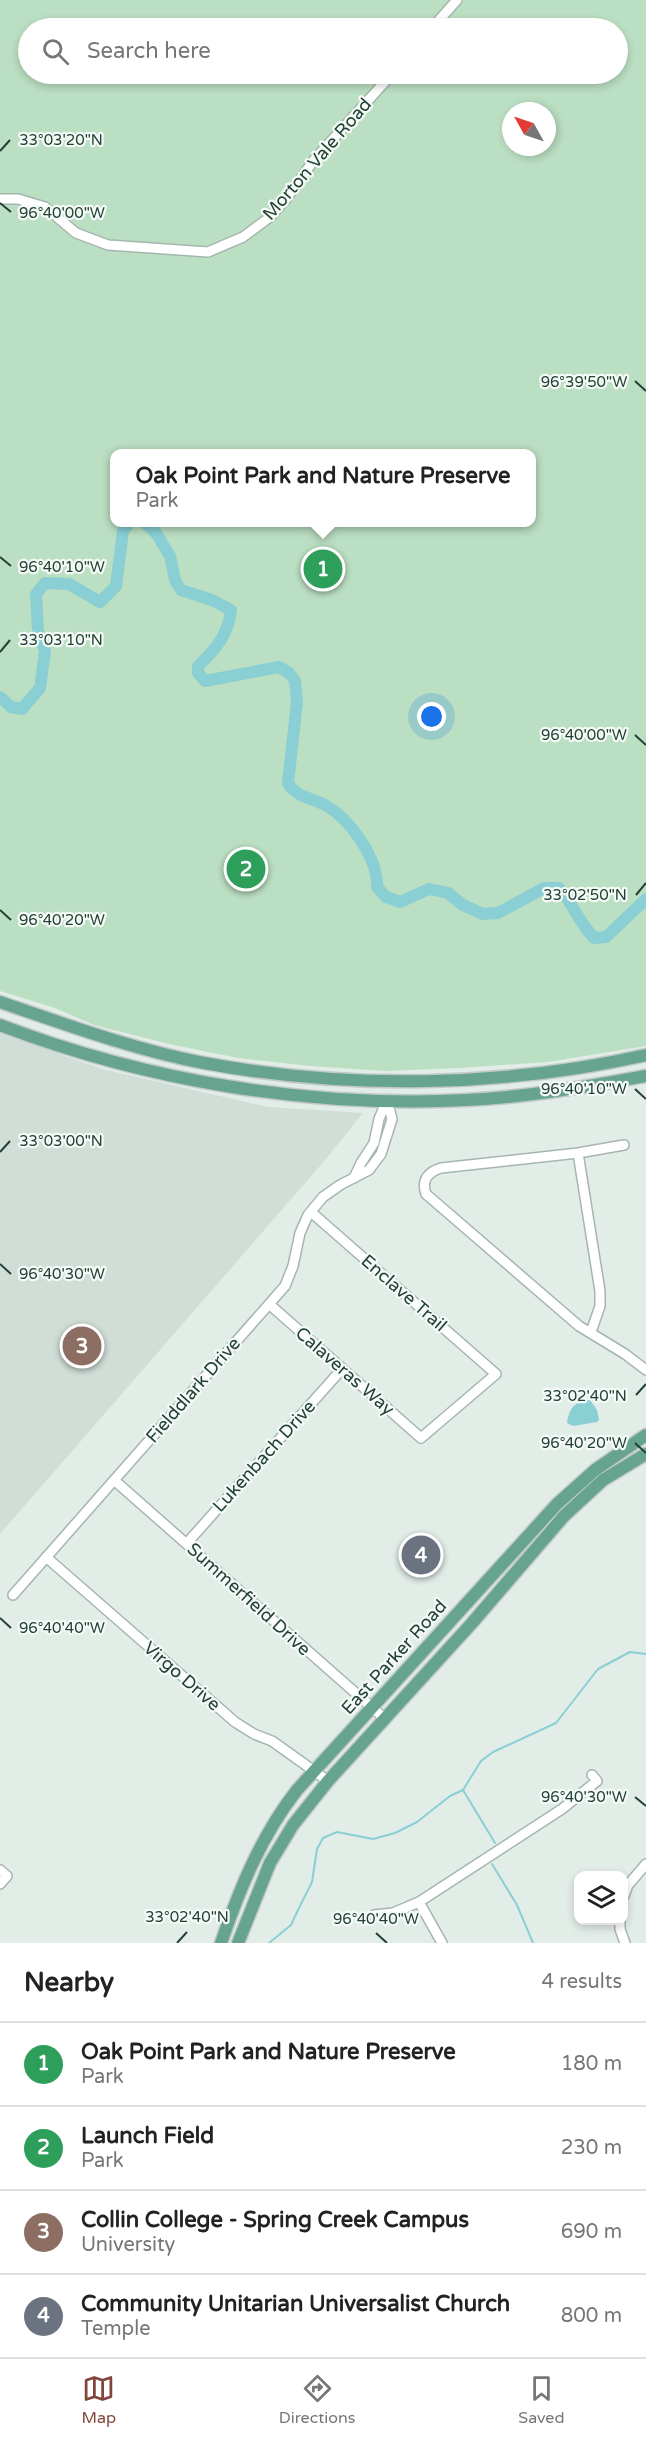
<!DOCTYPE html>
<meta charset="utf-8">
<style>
body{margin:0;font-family:"Varela Round",sans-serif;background:#f2f2f2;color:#222}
.controls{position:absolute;right:18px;bottom:18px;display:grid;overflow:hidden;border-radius:12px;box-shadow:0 3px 9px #0003}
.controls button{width:54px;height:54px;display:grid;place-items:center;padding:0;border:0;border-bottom:2px solid #e0e0e0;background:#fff;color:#222;font:30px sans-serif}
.compass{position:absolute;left:502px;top:102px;width:54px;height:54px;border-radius:50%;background:#fff;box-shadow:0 3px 9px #0003;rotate:310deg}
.you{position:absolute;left:432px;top:717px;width:21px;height:21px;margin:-15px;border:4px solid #fff;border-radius:50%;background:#1a73e8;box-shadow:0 0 0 9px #1a73e833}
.badge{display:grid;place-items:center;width:39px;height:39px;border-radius:50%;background:#82453a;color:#fff;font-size:20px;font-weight:700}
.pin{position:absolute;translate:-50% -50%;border:3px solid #fff;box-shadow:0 2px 6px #0006}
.popup{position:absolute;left:110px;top:449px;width:426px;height:78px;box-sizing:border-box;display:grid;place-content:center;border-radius:12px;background:#fff;filter:drop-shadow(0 2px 4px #0005);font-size:20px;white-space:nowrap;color:#767676}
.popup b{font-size:22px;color:#222}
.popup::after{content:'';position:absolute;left:50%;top:100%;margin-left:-12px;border:12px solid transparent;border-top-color:#fff}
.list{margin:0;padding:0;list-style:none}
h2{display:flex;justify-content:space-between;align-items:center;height:78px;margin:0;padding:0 24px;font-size:26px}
h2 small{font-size:20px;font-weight:400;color:#767676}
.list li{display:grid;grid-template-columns:39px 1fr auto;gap:18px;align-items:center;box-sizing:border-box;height:84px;padding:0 24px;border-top:2px solid #e0e0e0}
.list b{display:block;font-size:22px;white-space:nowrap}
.list p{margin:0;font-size:20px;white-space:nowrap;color:#767676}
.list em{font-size:20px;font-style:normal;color:#767676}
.icon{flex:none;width:33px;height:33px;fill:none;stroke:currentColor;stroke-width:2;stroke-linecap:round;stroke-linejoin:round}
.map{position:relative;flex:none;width:646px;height:1943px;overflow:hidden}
.search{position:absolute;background:#fff;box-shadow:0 3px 9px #0003;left:18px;right:18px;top:18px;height:66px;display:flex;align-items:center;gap:15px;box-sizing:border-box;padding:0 21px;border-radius:33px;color:#767676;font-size:22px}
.sheet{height:414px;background:#fff}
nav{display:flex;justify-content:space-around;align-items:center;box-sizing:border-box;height:84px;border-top:2px solid #e0e0e0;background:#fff;font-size:16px;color:#767676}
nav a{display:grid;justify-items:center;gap:3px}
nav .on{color:#82453a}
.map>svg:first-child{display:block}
.built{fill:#d1ddd7}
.green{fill:#bbdfc2;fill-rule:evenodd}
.water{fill:#89cfd4}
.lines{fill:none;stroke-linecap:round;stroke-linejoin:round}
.stream{stroke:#89cfd4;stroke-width:2}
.river{stroke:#89cfd4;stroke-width:12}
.minor-casing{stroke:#a5b6af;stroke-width:12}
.major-casing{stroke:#c1cac6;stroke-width:15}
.minor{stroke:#fff;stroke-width:9}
.major{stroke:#66a48f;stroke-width:12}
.ticks{fill:none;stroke:#224035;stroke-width:2}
.labels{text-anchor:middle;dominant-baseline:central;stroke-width:4.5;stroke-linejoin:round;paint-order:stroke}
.street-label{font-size:18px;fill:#224035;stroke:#f4faf6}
.ticks-label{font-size:15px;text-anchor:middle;fill:#224035;stroke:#f4faf6;stroke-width:4.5;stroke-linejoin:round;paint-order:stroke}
</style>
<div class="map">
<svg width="646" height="1943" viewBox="0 0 646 1943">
<rect width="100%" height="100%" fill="#e3ede8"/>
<!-- built -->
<path class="built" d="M0,1033L102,1069L268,1107L363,1113L326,1159L0,1534Z"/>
<!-- green -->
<path class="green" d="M0,0H646V1046L548,1062L459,1068L385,1071L310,1066L238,1058L169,1044L94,1025L55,1008L0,991ZM28,28H618V74H28ZM511,111H547V147H511ZM115,454H532V522H115Z"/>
<!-- water -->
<path class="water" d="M590,1400L597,1410L599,1420L597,1422L573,1426L567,1423C569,1408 575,1401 590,1400Z"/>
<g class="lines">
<!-- stream -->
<path class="stream" d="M463,1790L495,1843
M492,1864L517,1905L533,1943
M269,1943L291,1925L298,1910L312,1882L317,1849L323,1838L337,1832L373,1839L395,1833L417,1822L450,1796L463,1790L481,1761L493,1752L556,1723L598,1669L630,1652L646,1654"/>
<!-- river -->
<path class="river" d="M144,522L156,533L170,556L175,580L181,590L212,600L231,610C229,634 215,650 198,666V673L205,681L279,667L289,673L295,681L297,702L288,783C296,797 309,797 323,804C349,817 378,858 377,887L386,897L400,902L429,889L448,893L463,905L483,914L498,913L544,888H559C573,903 579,923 594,938L606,937L646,899
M0,697L11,707L22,709L40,688L45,651L38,631L36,594L45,583L69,584L100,602L116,586L123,531L130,522"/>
<defs>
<path id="minor" d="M432,28L457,0
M0,199H18L45,207L76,233L108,245L208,252L243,237L270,217L286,199L314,160L392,74
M624,1145L578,1153L441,1168C428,1172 421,1180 426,1194L579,1326L625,1354L646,1370
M578,1153L600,1291V1306L591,1332
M354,1178L361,1163L374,1143L379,1119L387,1100
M269,1304L421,1438L496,1374L311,1212
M114,1480L384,1718
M187,1543L342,1369
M46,1557L235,1722L254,1734L272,1741L328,1781
M13,1595L285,1286L293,1266L300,1233L308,1215L323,1197L340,1185L369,1170L381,1154L392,1119L387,1100
M0,1870L7,1876L0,1884
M624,1896L628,1885L646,1864
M419,1902L442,1943
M374,1915L393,1913L419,1902L562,1809L597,1781L592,1775
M620,1920V1929L625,1943"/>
<path id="major" d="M0,1002C67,1025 135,1050 204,1063C350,1090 502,1087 646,1055
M0,1025C147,1081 309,1108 466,1100C527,1097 586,1087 646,1076
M221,1943C240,1888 261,1836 297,1790L557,1504L595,1470L646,1435
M238,1943L270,1863L293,1825L328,1781L472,1623L564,1516L603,1480L646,1454"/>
</defs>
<!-- minor casing -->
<use href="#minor" class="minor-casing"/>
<!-- major casing -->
<use href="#major" class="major-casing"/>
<!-- minor -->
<use href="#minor" class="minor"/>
<!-- major -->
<use href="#major" class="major"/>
</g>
<!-- ticks -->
<path class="ticks" d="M0,151L10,140M0,203L11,212M635,381L646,391M0,557L11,566M0,652L10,640M635,735L646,745M636,895L646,883M0,910L11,920M635,1089L646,1099M0,1152L10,1141M0,1264L11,1274M636,1395L646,1384M635,1443L646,1453M0,1618L11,1628M635,1797L646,1806M376,1933L387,1943M177,1943L187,1932"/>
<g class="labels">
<!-- street labels -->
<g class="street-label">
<text transform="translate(317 159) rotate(-49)">Morton Vale Road</text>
<text transform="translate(404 1293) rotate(41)">Enclave Trail</text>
<text transform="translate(345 1371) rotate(41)">Calaveras Way</text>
<text transform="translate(193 1390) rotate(-49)">Fielddlark Drive</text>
<text transform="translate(264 1456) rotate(-48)">Lukenbach Drive</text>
<text transform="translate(249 1599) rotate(42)">Summerfield Drive</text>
<text transform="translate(394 1657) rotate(-48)">East Parker Road</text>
<text transform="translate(182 1676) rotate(41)">Virgo Drive</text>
</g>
</g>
<g class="ticks-label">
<text x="61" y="145">33°03'20"N</text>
<text x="62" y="218">96°40'00"W</text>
<text x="584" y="387">96°39'50"W</text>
<text x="62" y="572">96°40'10"W</text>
<text x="61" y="645">33°03'10"N</text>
<text x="584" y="740">96°40'00"W</text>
<text x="585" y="900">33°02'50"N</text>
<text x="62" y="925">96°40'20"W</text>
<text x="584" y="1094">96°40'10"W</text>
<text x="61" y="1146">33°03'00"N</text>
<text x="62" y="1279">96°40'30"W</text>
<text x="585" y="1401">33°02'40"N</text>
<text x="584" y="1448">96°40'20"W</text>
<text x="62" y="1633">96°40'40"W</text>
<text x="584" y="1802">96°40'30"W</text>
<text x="187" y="1922">33°02'40"N</text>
<text x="376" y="1924">96°40'40"W</text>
</g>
</svg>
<div class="controls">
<button><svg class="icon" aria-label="layers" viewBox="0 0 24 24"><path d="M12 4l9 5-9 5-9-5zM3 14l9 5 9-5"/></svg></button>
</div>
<svg class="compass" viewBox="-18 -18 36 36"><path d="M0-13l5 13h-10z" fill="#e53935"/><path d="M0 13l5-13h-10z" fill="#767676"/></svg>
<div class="you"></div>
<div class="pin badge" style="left:323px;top:569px;background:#2e9e5b">1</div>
<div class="popup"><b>Oak Point Park and Nature Preserve</b>Park</div>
<div class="pin badge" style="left:246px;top:869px;background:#2e9e5b">2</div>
<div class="pin badge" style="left:82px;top:1346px;background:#8d6e63">3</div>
<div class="pin badge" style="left:421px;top:1555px;background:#6b7280">4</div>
<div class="search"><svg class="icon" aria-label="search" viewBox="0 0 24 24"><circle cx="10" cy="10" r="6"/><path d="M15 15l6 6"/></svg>Search here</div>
</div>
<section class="sheet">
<h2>Nearby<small>4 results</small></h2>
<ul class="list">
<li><span class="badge" style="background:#2e9e5b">1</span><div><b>Oak Point Park and Nature Preserve</b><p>Park</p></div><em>180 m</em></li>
<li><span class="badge" style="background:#2e9e5b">2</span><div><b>Launch Field</b><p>Park</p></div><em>230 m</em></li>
<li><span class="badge" style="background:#8d6e63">3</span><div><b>Collin College - Spring Creek Campus</b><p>University</p></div><em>690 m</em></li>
<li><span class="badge" style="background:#6b7280">4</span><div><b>Community Unitarian Universalist Church</b><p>Temple</p></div><em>800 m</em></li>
</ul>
</section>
<nav>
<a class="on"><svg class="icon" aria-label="map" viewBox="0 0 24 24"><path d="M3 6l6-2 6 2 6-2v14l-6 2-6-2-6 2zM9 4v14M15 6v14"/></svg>Map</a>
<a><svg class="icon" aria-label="directions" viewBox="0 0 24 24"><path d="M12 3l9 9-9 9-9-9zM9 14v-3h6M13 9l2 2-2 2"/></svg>Directions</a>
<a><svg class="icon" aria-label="saved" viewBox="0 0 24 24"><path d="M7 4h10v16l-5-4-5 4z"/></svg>Saved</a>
</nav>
